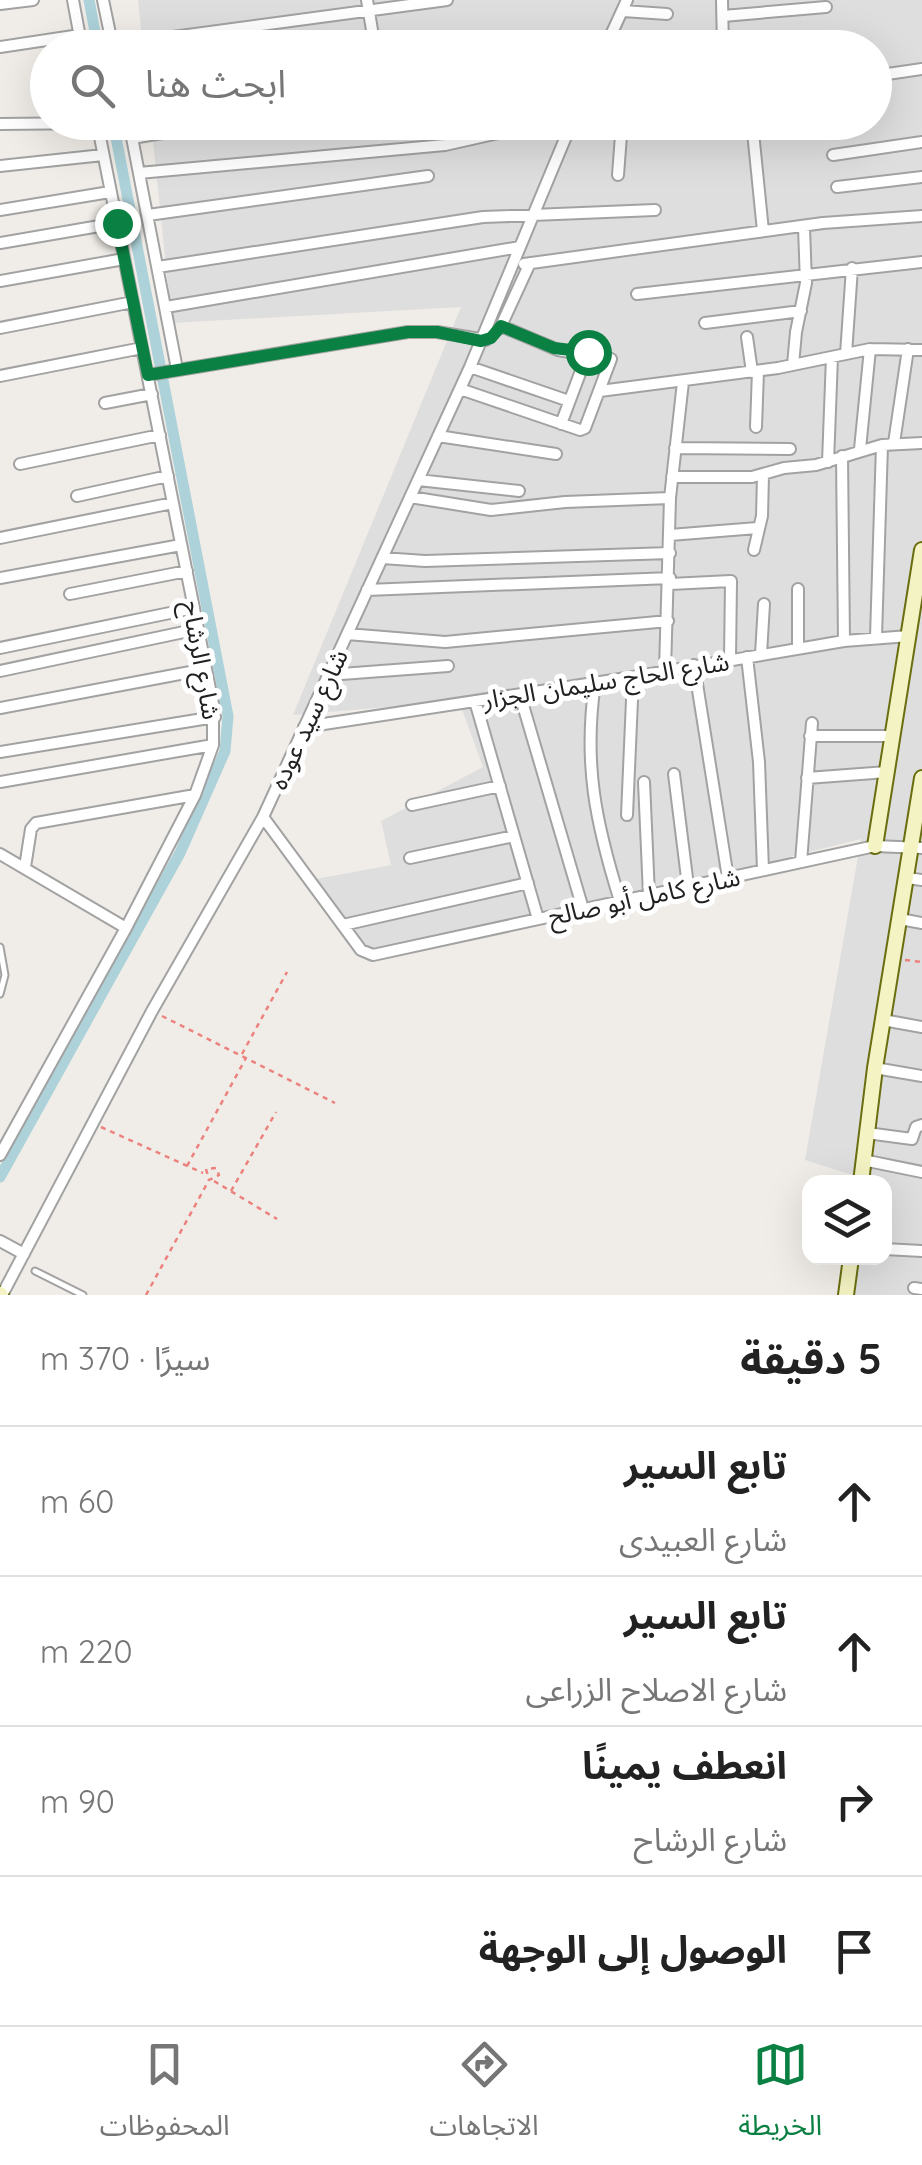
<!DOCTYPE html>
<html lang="ar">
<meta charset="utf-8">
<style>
body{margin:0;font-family:Quicksand,"Noto Sans Arabic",sans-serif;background:#f6f6f6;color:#222;direction:rtl}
.controls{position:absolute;right:30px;bottom:30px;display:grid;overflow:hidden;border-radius:20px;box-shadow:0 10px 40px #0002}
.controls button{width:90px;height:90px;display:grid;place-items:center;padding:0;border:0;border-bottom:2px solid #e0e0e0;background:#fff;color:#222;font:50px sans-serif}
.stop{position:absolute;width:30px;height:30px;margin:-22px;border:8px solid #0b8043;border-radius:50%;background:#fff}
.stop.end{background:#0b8043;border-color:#fff;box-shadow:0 2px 10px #0008}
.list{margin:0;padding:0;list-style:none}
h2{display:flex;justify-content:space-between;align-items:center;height:130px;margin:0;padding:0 40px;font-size:42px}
h2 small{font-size:32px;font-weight:400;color:#767676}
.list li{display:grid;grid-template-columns:65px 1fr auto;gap:30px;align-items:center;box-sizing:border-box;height:150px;padding:0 40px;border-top:2px solid #e0e0e0}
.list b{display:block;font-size:38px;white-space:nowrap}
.list p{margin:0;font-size:32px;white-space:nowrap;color:#767676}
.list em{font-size:32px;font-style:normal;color:#767676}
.icon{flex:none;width:55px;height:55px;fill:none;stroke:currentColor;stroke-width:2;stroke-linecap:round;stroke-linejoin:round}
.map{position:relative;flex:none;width:922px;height:1295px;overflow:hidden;direction:ltr}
.search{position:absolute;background:#fff;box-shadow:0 10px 40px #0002;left:30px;right:30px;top:30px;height:110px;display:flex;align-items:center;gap:25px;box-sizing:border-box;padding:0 35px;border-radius:55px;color:#767676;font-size:38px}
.sheet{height:730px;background:#fff}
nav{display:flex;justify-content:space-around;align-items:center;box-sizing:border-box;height:140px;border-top:2px solid #e0e0e0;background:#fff;font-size:28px;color:#767676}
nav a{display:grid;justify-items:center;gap:5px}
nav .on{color:#0b8043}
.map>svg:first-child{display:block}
.residential{fill:#dfdede}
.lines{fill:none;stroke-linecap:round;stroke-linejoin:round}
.canal{stroke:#add2d9;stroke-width:11}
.lane-casing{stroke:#a2a2a2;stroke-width:9}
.street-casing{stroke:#a2a2a2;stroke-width:14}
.secondary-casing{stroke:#6a6e11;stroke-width:18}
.path{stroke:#ec827d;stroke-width:2.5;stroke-dasharray:5 5;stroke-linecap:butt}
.lane{stroke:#fff;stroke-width:5}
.street{stroke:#fff;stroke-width:10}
.secondary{stroke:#f4f3c3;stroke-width:14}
.route{stroke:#0b8043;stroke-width:12}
.labels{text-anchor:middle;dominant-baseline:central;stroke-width:10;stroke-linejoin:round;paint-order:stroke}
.street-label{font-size:25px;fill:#212121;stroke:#fff}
</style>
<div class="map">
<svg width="922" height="1295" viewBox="0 0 922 1295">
<rect width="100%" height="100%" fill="#f0ede8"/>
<!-- residential -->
<path class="residential" d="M138,0H922V1295H851L856,1258H884V1182H865V1179L805,1160L861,839L368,962L316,879L391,865L381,821L483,767L459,701L293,715L461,307L172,323L151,123L874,122V48L143,47Z"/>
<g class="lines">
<!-- canal -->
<path class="canal" d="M89,0L98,48
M0,1177L180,853L225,751L228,716L113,122"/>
<defs>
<path id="lane" d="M0,947L5,975L0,994
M35,1271L83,1295"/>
<path id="street" d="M73,0L82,48
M103,0L113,48
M367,0L375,48
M722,0L723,48
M0,4L33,0
M623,11L667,14
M723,16L826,7
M113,45L447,0
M0,47L80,35
M605,48L627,0
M874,76L922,69
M129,122L177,369
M752,122L763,231
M0,124L97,123
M132,138L229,122
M833,155L922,142
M0,166L103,155
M139,173L445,145L520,128L567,122
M618,175L622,122
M837,187L922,177
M0,210L110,192
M148,215L428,176
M0,243L117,223
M524,264L823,223L922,216
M158,267L483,217L655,210
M0,281L124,259
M637,294L922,262
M166,307L520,247
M705,323L801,311
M0,328L133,302
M747,337L752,372
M846,354L852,268
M793,365L796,332L806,283L804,227
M470,367L569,401
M148,375L408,332H437L486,340L501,326L530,263
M0,376L142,348
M460,389L580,430L585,428L611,359L558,350L501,326
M600,391L778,368L870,349L922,350
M105,403L152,394
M561,424L588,352
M756,427L758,371
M438,436L556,454
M894,443L908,349
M675,448L790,449
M860,449L870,349
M842,456L844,641
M828,462L832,357
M20,464L160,435
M672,477H752L784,468L816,465L882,445L922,443
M418,480L519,491
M77,496L168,476
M410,497L491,510L565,502L670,498
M670,535L757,528
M0,538L173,503
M754,550L762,516L763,475
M382,558L425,561L670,553
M0,578L181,545
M670,584L731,581L730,659
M798,589V648
M367,590L670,578
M70,594L187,571
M347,634L445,642L668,621
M876,637L882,445
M0,648L194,608
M761,654L764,604
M747,657L759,762L763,870
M694,665L728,878
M665,670L670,498L683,382
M0,671L198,629
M328,675L448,666
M595,683C583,764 596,824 620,901
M520,695L583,909
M475,701L538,919
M0,708L206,669
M304,727L633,677L844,641L909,636
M810,736H892
M0,752L215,717
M674,774L688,886
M807,778L887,772
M0,782L213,745
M644,782L649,895
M412,805L500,786
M627,815L633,677
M263,817L361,950L373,955L875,846L922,848
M0,854L126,928
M410,858L514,836
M801,862L812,723
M25,867L31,829L36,823L195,795
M907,878L922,880
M900,919L922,923
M343,925L528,883
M883,1020L922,1027
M875,1068L922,1076
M867,1133L912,1139L916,1127L922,1125
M0,1155L126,928L195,795L213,745V704L97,122
M863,1160L922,1172
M0,1241L24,1254
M884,1249L922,1251
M914,1288L922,1289
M2,1295L152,1011L263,817L470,367L572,122"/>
<path id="secondary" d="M875,846L922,550
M861,1182L875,1068L922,778
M0,1294L1,1295
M846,1295L851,1258"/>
</defs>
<!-- lane casing -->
<use href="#lane" class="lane-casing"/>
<!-- street casing -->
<use href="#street" class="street-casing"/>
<!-- secondary casing -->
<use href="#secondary" class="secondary-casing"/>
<!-- path -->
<path class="path" d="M905,960L922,962
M162,1016L335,1103
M242,1054L287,972
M101,1127L203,1173
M187,1166L246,1058
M214,1181L277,1219
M231,1191L276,1112
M146,1295L209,1180L219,1175L216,1168L206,1169L209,1180"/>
<!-- lane -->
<use href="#lane" class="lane"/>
<!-- street -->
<use href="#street" class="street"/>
<!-- secondary -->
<use href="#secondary" class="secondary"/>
</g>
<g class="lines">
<!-- route -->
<path class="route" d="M117,223L148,375L408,332H437L481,341L491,338L501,326L554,348L588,352"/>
</g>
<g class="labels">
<!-- street labels -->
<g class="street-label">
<text transform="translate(202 660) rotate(80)">شارع الرشاح</text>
<text transform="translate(606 680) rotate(-9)">شارع الحاج سليمان الجزار</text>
<text transform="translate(308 719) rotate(-65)">شارع سيد عوده</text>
<text transform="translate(644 896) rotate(-12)">شارع كامل أبو صالح</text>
</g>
</g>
</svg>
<div class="controls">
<button><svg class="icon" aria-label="layers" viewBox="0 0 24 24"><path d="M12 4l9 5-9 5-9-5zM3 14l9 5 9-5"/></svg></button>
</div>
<div class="stop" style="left:588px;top:352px"></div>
<div class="stop end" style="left:117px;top:223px"></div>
<div class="search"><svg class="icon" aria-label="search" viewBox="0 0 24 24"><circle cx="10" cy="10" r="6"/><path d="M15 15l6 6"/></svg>ابحث هنا</div>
</div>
<section class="sheet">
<h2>5 دقيقة<small>سيرًا · 370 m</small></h2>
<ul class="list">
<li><svg class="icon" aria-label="ahead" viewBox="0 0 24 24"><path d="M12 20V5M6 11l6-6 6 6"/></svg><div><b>تابع السير</b><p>شارع العبيدى</p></div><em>60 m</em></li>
<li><svg class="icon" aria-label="ahead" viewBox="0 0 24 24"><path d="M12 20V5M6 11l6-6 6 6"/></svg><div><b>تابع السير</b><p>شارع الاصلاح الزراعى</p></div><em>220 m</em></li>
<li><svg class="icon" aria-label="right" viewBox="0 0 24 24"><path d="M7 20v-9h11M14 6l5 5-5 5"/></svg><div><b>انعطف يمينًا</b><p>شارع الرشاح</p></div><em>90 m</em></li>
<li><svg class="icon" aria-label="arrive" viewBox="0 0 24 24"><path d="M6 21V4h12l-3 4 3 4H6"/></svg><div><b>الوصول إلى الوجهة</b></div></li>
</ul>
</section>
<nav>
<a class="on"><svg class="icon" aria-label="map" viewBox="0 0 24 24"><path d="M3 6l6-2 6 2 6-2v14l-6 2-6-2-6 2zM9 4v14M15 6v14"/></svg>الخريطة</a>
<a><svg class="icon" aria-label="directions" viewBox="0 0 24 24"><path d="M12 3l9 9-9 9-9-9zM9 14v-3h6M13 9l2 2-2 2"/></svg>الاتجاهات</a>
<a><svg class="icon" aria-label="saved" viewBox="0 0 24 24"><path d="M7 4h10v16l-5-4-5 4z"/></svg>المحفوظات</a>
</nav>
